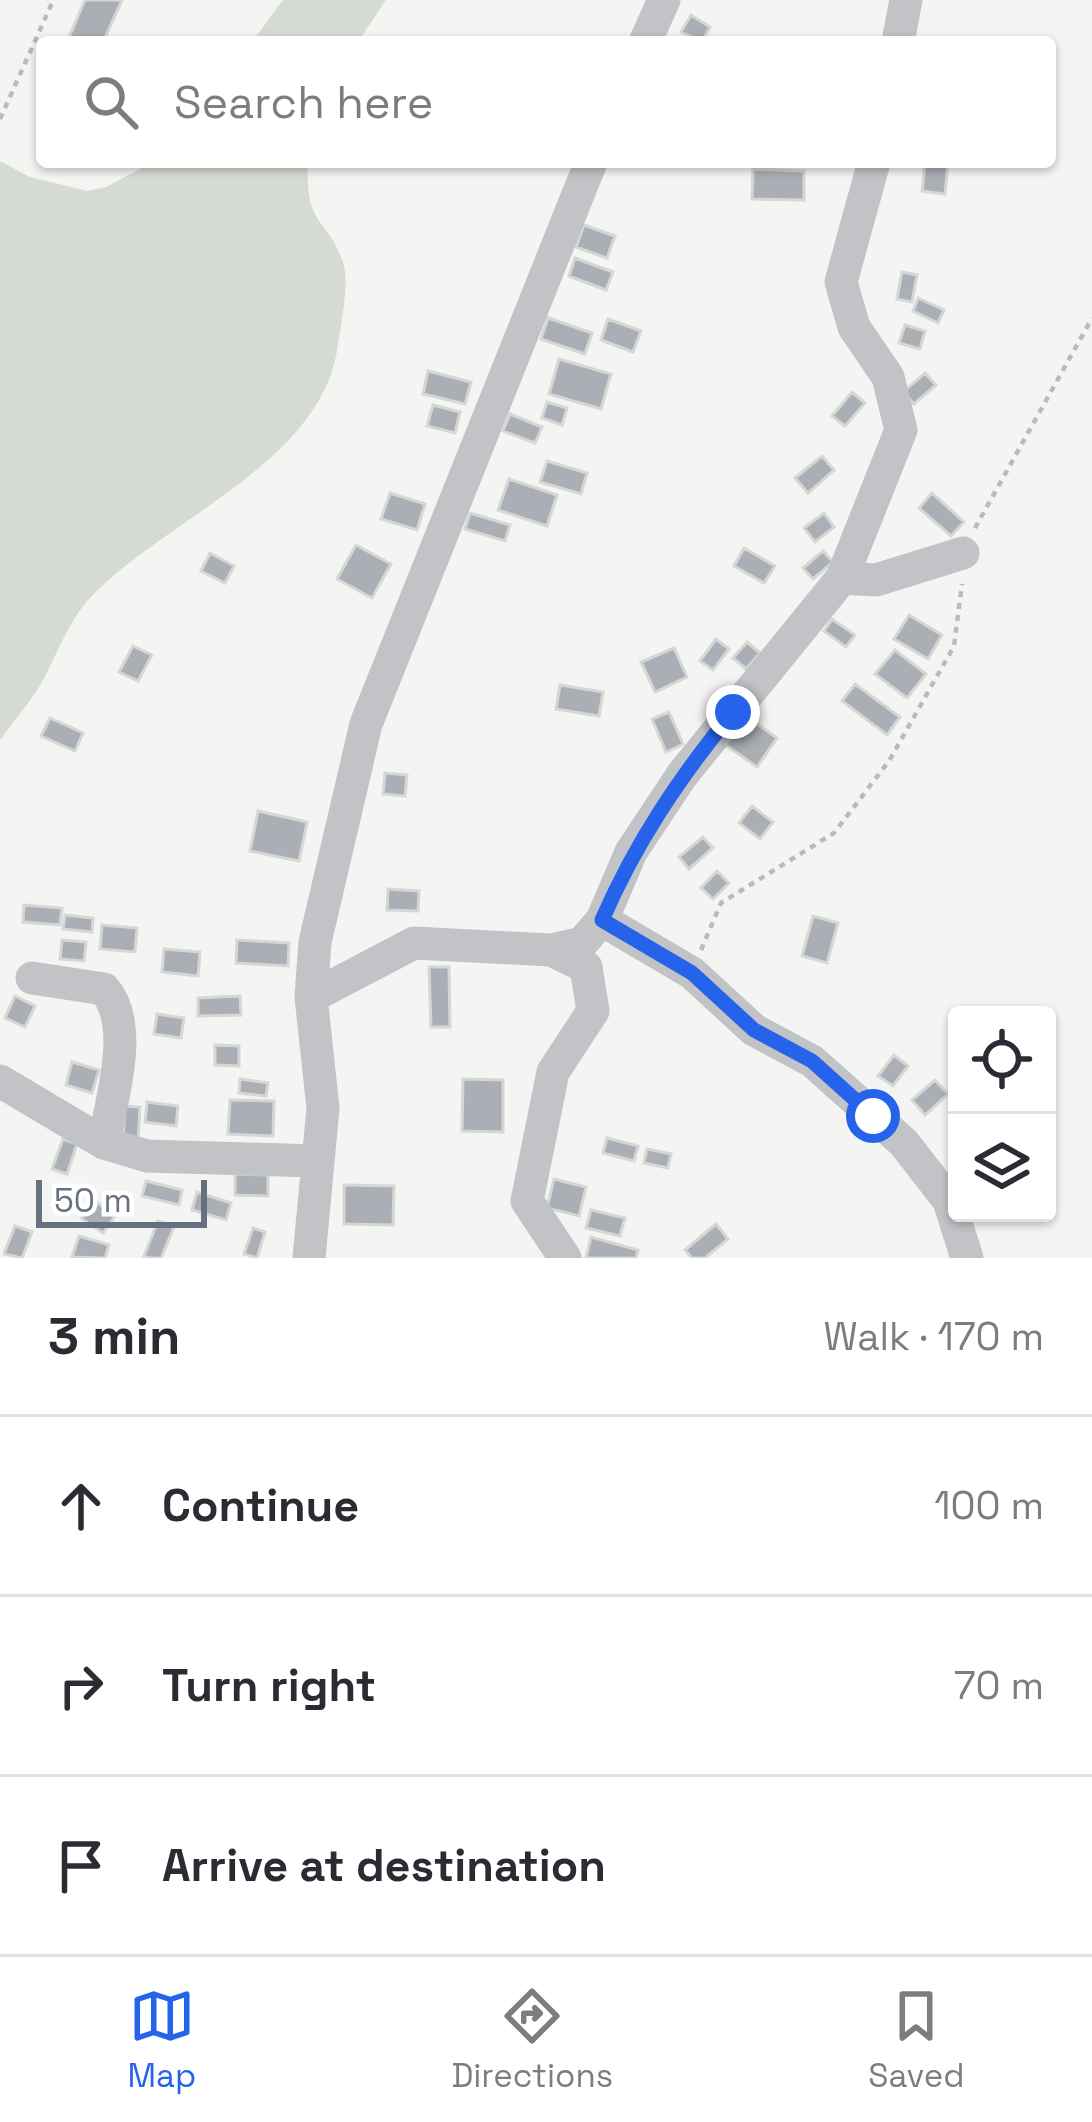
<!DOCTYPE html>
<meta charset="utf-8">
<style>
body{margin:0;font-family:"Space Grotesk",sans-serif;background:#f2f2f3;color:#2b2b33}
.controls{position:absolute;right:36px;bottom:36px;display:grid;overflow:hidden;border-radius:12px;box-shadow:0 3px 9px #0004}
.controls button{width:108px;height:108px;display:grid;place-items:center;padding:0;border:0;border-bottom:3px solid #e1e1e2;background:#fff;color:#2b2b33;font:60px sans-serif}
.scale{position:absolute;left:36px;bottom:30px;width:171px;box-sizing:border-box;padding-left:12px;border:6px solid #677080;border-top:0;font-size:33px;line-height:42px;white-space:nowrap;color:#677080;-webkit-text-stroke:9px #fff;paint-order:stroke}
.stop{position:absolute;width:36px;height:36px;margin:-27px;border:9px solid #2563eb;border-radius:50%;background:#fff}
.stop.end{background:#2563eb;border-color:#fff;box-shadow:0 3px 12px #0008}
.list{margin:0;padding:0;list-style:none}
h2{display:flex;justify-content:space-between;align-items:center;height:156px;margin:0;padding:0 48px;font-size:51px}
h2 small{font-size:39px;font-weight:400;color:#7c7c81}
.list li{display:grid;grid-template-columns:78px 1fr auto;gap:36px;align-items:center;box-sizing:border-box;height:180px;padding:0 48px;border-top:3px solid #e1e1e2}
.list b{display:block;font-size:45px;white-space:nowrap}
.list em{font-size:39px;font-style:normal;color:#7c7c81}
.icon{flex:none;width:66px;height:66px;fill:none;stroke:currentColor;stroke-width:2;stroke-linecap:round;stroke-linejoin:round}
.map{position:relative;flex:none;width:1092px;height:1258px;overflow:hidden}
.search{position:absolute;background:#fff;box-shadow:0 3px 9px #0004;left:36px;right:36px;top:36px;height:132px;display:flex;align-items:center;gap:30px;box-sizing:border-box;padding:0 42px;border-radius:12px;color:#7c7c81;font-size:45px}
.sheet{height:696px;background:#fff}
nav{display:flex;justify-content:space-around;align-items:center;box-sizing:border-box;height:168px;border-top:3px solid #e1e1e2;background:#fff;font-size:33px;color:#7c7c81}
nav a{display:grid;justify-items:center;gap:6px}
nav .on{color:#2563eb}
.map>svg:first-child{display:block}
.green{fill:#d5dbd3}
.building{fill:#aaaeb5;stroke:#d6d6d4;stroke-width:3}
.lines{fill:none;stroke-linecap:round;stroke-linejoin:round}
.path{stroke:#b8babd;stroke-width:4.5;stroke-dasharray:6 6;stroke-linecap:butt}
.minor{stroke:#c1c3c7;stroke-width:33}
.route{stroke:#2563eb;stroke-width:15}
</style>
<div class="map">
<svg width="1092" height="1258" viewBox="0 0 1092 1258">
<rect width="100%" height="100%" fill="#f4f5f2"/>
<!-- green -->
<path class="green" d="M283,0H386L358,42H252Z
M0,161L30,177L87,191L106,187L153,162H308C305,229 326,214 343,262C350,282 341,323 338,344C324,463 163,519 88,600C68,623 57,654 43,680C31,702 14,720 0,740Z"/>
<!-- building -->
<path class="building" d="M85,0H122L103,42H67Z
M691,15L710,27L702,42L681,32Z
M925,162H948L945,194L922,191Z
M753,169L804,171V200L752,199Z
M584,225L615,236L607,258L576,247Z
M575,258L613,272L606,290L569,276Z
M902,272L917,275L912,302L897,299Z
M918,298L944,310L938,323L913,311Z
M548,318L592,333L585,354L541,339Z
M608,319L641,331L633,352L601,340Z
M905,325L925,331L920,349L899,343Z
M559,359L611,374L601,409L549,394Z
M428,371L471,382L465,404L423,394Z
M925,373L936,385L914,404L903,392Z
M852,392L865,403L845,426L832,416Z
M547,402L567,408L562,425L542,418Z
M433,405L460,412L455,433L427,426Z
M510,414L542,427L535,443L503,431Z
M822,456L834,470L808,493L795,478Z
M547,461L587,473L581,494L540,482Z
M509,479L557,495L547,526L498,510Z
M390,493L425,504L417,530L381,519Z
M932,493L964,522L951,536L919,508Z
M470,513L510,525L505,541L465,529Z
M824,513L834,527L815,542L804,528Z
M356,545L391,564L372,598L337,579Z
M744,548L775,566L764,583L734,566Z
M823,551L833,562L813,579L803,568Z
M210,553L234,566L225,583L201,571Z
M909,615L942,635L928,659L894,639Z
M832,619L855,635L846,647L824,631Z
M716,639L729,649L713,670L700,661Z
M747,642L760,653L746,669L733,658Z
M133,646L152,655L138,681L119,672Z
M674,648L687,677L655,692L641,662Z
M895,650L926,674L907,698L875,674Z
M855,684L900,717L887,735L842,701Z
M560,685L603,692L599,716L556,709Z
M669,712L683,744L666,752L652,719Z
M740,712L777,738L757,767L720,741Z
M50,718L83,733L75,751L41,736Z
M385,773L407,775L405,796L383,794Z
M752,806L773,822L760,839L739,823Z
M258,811L307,822L299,861L250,851Z
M703,837L713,848L689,869L679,857Z
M717,871L729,883L713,899L701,888Z
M388,889L419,891L418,911L387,910Z
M24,905L62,908L60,925L23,922Z
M65,915L93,918L92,932L63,929Z
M813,916L838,923L827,963L802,956Z
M102,925L137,928L135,952L100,949Z
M62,940L86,942L84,961L60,959Z
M237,940L289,943L288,966L236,963Z
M164,949L200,952L198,976L162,972Z
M429,967H449L450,1027H431Z
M15,996L35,1006L25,1027L5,1018Z
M240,996L241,1015L198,1016V998Z
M157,1014L184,1018L181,1038L154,1034Z
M215,1045L239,1046V1066L215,1065Z
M894,1055L908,1066L893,1086L878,1076Z
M72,1062L99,1070L92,1093L66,1085Z
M240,1079L268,1083L266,1096L239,1093Z
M463,1079L503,1080V1132L462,1131Z
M935,1080L948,1094L925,1115L912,1100Z
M230,1100L274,1101L273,1136L228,1134Z
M147,1102L178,1106L176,1126L145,1122Z
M125,1106L140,1107L138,1144L123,1143Z
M607,1138L638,1146L634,1161L603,1153Z
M63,1139L77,1144L67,1174L52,1169Z
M647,1149L671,1154L668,1168L644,1163Z
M235,1174L268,1175V1196L235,1195Z
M554,1179L586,1187L579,1216L547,1208Z
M146,1181L182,1190L179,1205L142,1196Z
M344,1185L394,1186L393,1225L344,1224Z
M197,1192L231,1203L226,1220L192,1210Z
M93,1200L116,1215L103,1233L81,1218Z
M591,1210L625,1218L620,1236L586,1228Z
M158,1221L174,1227L161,1258H150L144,1256Z
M716,1224L728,1239L705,1258H692L685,1250Z
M15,1226L32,1232L22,1258L4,1254Z
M253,1228L265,1232L257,1258L244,1254Z
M79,1236L109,1245L105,1258L72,1257Z
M591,1237L638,1250L636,1258H586Z"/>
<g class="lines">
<!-- path -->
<path class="path" d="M0,119L52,3L48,0
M975,528L1092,318
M701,950L721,903L834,833L889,761L954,646L962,584"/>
<!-- minor -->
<path class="minor" d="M645,42L664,0
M898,42L906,0
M842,578L876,580L963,553
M602,920L692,973L754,1030L812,1061L904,1143L949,1201L967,1258
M551,950L586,967L593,1011L553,1072L527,1201L565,1258
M32,978L104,989C136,1025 111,1100 104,1143
M311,997L414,943L551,950L582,943L602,920L631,852L682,775L842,578L901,430L888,377L854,327L841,282L874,162
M0,1081L104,1143L147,1156L318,1161
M309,1258L323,1108L311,997L315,942L366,724L591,162"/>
</g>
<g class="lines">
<!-- route -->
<path class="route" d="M733,712C679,778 636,842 602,920L692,973L754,1030L812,1061L873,1116"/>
</g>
</svg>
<div class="controls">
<button><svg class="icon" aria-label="locate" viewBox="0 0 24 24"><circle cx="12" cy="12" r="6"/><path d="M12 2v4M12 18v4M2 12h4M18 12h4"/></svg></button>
<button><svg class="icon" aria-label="layers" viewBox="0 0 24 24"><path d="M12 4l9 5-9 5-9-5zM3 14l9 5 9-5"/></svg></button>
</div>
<div class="scale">50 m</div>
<div class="stop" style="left:873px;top:1116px"></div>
<div class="stop end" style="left:733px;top:712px"></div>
<div class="search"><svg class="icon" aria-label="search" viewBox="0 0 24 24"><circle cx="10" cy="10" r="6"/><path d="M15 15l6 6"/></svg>Search here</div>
</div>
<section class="sheet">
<h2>3 min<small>Walk · 170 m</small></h2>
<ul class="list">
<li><svg class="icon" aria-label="ahead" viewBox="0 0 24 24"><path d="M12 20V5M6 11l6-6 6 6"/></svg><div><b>Continue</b></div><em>100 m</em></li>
<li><svg class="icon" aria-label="right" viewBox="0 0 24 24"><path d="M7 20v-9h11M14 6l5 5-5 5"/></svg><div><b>Turn right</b></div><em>70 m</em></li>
<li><svg class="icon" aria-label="arrive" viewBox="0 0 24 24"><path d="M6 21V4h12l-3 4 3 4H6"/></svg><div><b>Arrive at destination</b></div></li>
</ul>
</section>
<nav>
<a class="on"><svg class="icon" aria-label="map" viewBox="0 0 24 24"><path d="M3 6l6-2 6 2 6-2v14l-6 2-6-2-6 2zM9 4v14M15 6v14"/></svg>Map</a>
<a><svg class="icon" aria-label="directions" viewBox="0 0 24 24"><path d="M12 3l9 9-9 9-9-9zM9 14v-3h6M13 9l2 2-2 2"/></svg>Directions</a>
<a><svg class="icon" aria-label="saved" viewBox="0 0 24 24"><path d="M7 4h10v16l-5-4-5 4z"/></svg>Saved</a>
</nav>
